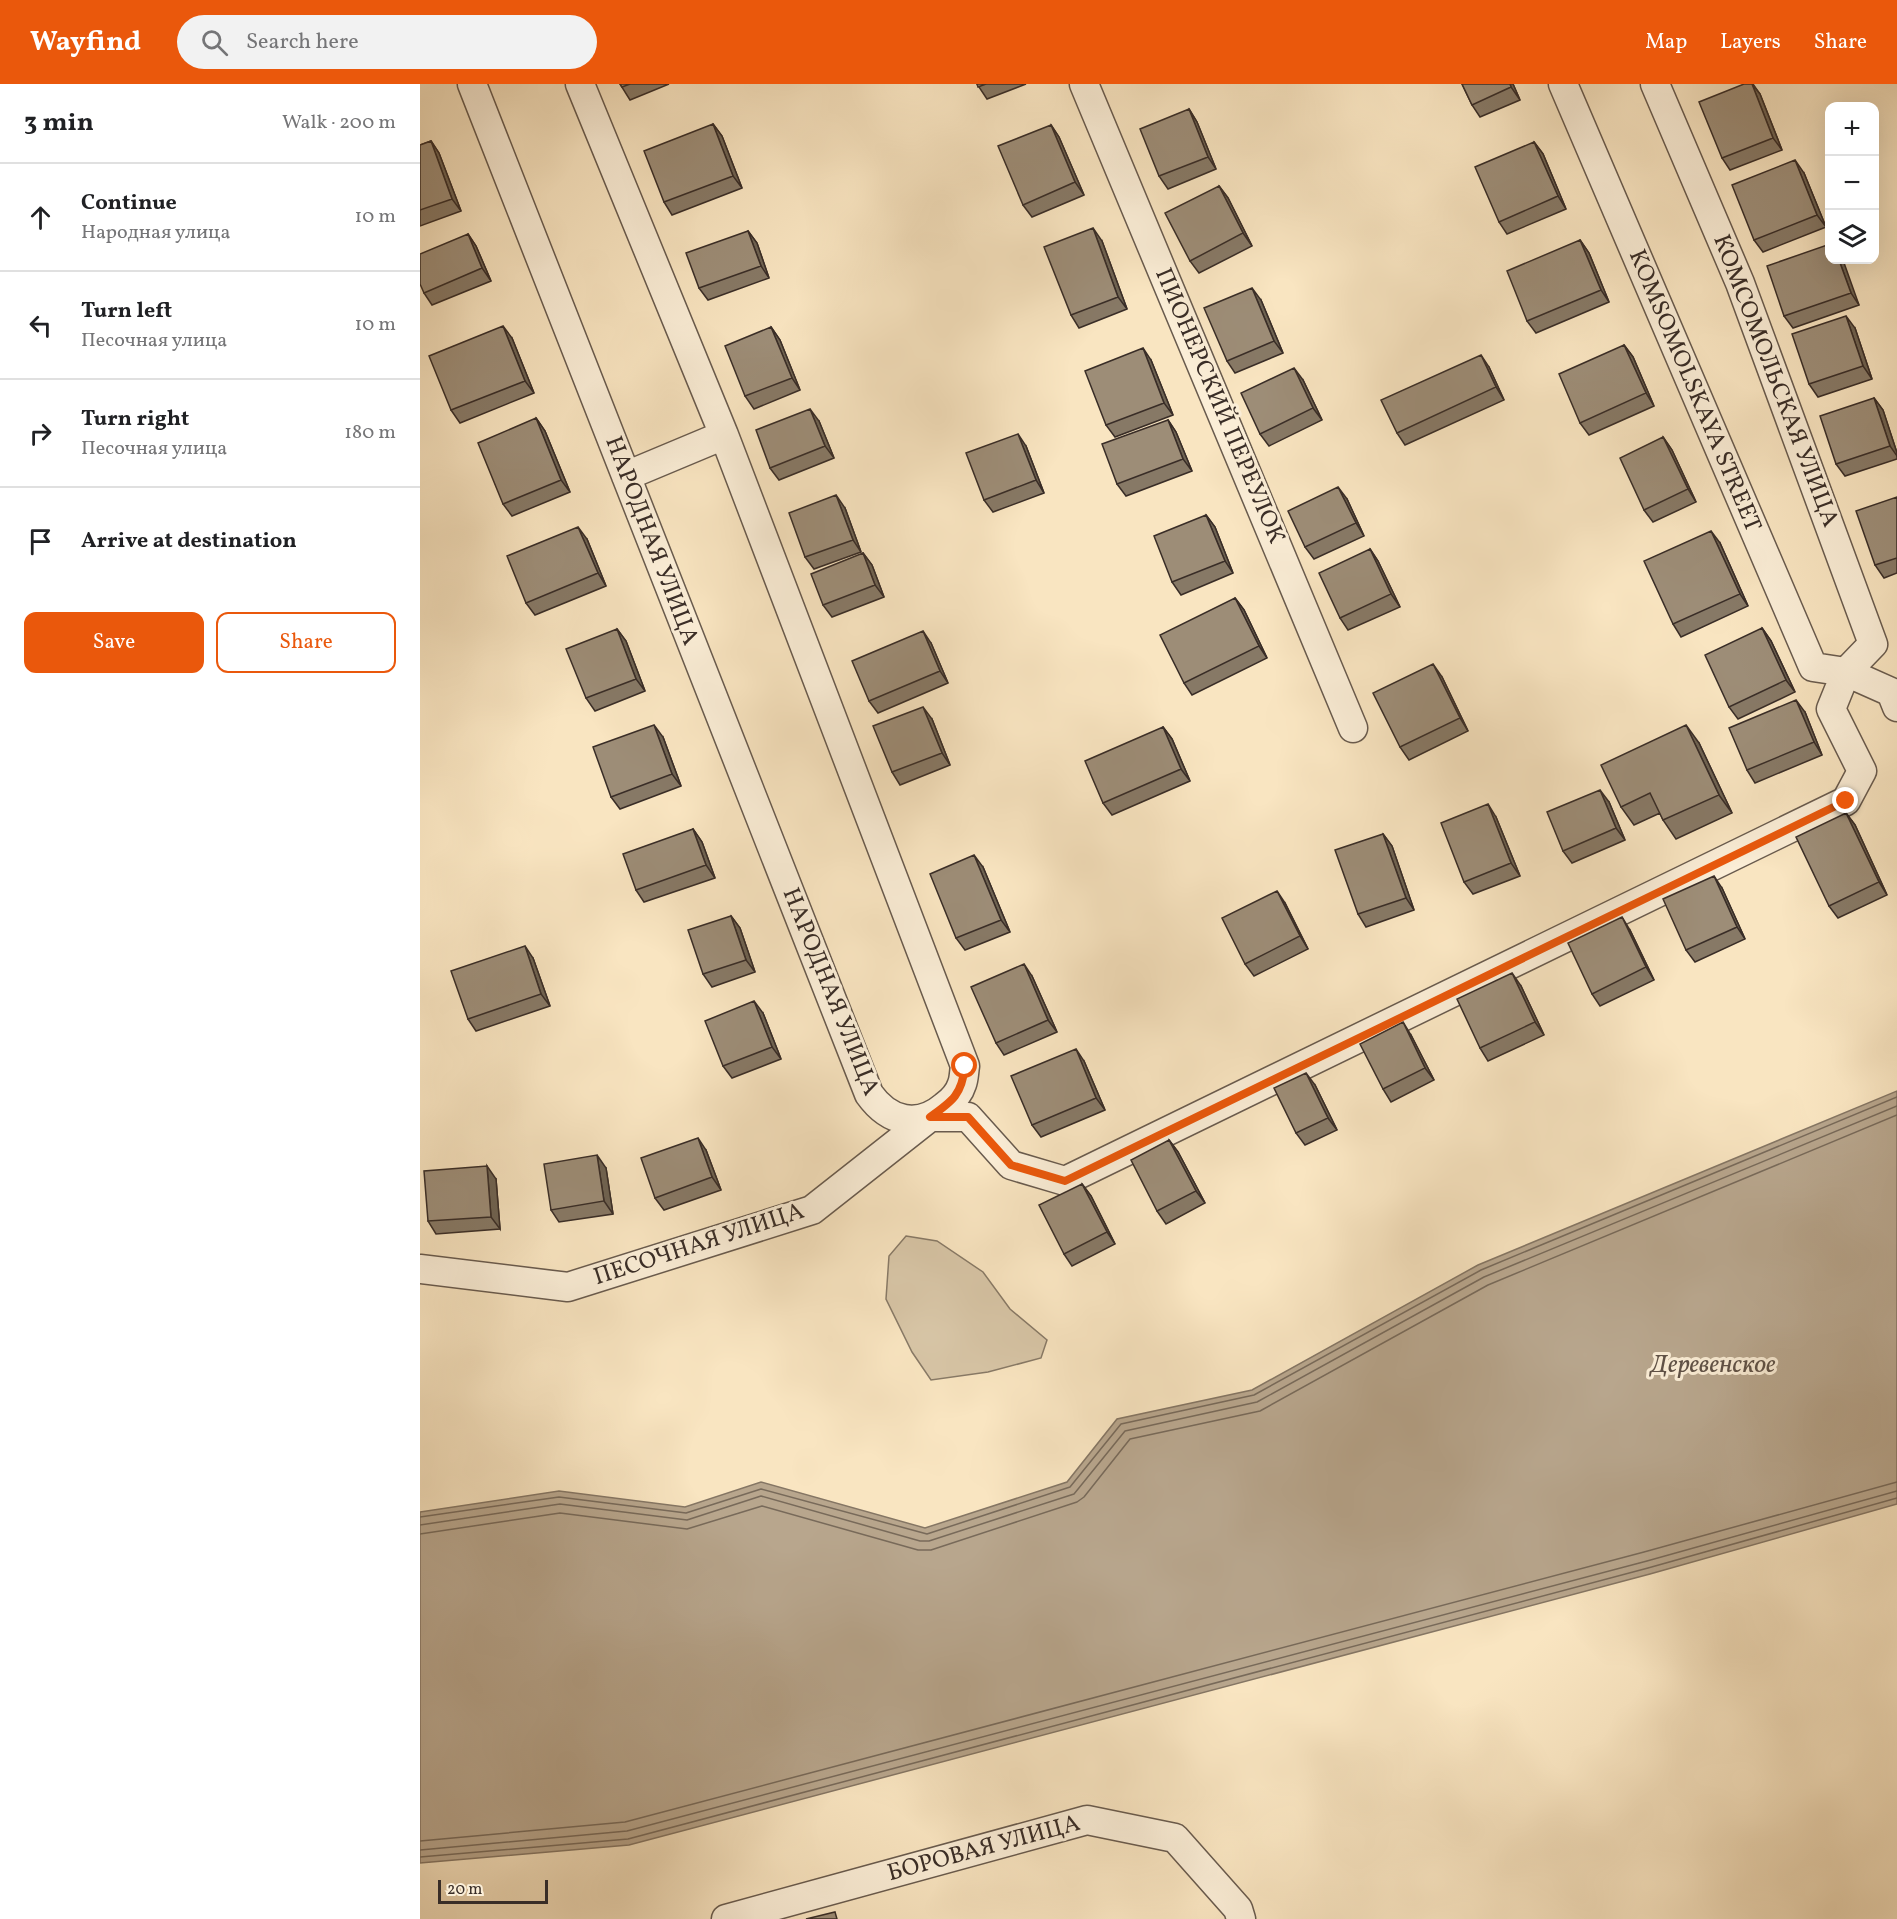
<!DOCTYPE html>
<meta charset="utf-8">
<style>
body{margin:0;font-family:Vollkorn,serif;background:#f2f2f2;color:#202124}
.controls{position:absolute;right:18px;top:18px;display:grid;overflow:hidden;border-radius:12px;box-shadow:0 6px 24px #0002}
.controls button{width:54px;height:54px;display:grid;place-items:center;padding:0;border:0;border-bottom:2px solid #e0e0e0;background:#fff;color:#202124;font:30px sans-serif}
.scale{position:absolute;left:18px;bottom:15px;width:110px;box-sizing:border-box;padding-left:6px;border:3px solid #392d27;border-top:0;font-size:16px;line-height:21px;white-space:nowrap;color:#392d27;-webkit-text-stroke:4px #fbeed7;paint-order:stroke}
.stop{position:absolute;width:18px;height:18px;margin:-14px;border:4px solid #ea580c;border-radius:50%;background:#fff}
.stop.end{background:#ea580c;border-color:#fff;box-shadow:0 2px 6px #0008}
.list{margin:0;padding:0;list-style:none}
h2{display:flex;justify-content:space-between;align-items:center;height:78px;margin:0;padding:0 24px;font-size:26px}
h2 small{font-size:20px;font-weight:400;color:#757577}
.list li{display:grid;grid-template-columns:39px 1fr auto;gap:18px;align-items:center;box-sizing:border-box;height:108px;padding:0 24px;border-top:2px solid #e0e0e0}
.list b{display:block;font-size:22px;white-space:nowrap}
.list p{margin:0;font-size:20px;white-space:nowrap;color:#757577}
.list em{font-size:20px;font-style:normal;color:#757577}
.actions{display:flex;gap:12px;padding:18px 24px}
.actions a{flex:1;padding:14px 0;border:2px solid #ea580c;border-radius:12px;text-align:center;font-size:21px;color:#ea580c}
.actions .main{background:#ea580c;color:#fff}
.icon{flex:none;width:33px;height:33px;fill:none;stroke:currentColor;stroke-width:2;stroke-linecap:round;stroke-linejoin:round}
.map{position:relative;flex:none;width:1477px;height:1835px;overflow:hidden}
header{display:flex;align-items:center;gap:36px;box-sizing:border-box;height:84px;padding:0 30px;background:#ea580c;color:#fff}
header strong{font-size:28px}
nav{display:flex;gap:33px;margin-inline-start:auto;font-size:21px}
.search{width:420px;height:54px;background:#f2f2f2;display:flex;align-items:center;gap:15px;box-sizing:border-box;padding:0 21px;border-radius:33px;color:#757577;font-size:22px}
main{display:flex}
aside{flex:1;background:#fff}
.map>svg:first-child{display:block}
.green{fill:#d8c6a7;stroke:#887a67;stroke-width:1.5}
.water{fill:#b8a68d;stroke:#857664;stroke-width:1.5}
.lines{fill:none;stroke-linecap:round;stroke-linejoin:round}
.shore{stroke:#786a5a;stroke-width:1.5}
.minor-casing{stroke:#695b4e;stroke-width:31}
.minor{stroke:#fbeed7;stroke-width:28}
.wall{fill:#877966;stroke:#392d27;stroke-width:1.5}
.shaded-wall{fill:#6e6353;stroke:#392d27;stroke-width:1.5}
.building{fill:#9d8d77;stroke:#392d27;stroke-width:1.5}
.route{stroke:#ea580c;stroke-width:8}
.labels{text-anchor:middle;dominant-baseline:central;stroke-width:6;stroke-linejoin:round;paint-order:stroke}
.street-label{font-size:24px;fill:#392d27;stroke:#fbeed7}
.water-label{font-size:26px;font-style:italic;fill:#5f5146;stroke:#fbeed7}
</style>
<header>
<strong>Wayfind</strong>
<div class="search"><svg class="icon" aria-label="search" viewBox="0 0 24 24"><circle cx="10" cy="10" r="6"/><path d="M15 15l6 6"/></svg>Search here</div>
<nav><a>Map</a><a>Layers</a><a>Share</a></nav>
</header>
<main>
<aside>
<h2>3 min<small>Walk · 200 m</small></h2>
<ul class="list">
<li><svg class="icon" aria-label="ahead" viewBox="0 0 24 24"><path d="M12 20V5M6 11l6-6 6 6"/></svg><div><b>Continue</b><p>Народная улица</p></div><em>10 m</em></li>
<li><svg class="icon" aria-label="left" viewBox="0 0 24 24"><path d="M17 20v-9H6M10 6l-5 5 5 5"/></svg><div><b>Turn left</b><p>Песочная улица</p></div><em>10 m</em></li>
<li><svg class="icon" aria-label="right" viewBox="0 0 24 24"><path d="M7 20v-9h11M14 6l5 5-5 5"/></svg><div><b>Turn right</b><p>Песочная улица</p></div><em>180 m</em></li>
<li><svg class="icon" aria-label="arrive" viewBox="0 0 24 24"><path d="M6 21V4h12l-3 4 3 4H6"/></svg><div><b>Arrive at destination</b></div></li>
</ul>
<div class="actions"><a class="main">Save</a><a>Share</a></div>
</aside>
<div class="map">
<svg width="1477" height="1835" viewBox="0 0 1477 1835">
<rect width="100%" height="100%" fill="#f9e5c1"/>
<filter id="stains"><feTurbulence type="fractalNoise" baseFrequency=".00333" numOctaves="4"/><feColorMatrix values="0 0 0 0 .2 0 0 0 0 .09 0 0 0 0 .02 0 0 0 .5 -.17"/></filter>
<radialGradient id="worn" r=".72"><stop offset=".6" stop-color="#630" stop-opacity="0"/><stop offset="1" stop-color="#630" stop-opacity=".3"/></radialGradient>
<!-- green -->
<path class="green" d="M486,1152L517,1157L563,1188L590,1225L627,1256L621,1274L568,1288L511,1296L492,1268L466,1215L469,1172Z"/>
<!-- water -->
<path class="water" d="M1477,1007V1420L1230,1490L209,1761L0,1779V1428L139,1407L265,1423L341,1398L505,1444L647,1398L697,1335L832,1306L1058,1181Z"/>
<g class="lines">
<!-- shore -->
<path class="shore" d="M0,1433L139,1413L266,1429L341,1405L507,1450L650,1403L701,1340L834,1311L1061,1186L1477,1013
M0,1441L140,1420L267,1436L341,1412L500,1457H509L654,1410L705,1347L837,1318L1064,1193L1477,1022
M0,1450L140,1429L267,1445L342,1422L498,1466H511L657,1418L664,1413L710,1355L840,1327L1068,1201L1477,1031
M0,1757L205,1738L1224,1468L1477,1398
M0,1766L207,1747L1227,1477L1477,1407
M0,1773L208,1755L1228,1484L1477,1414"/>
<defs>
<path id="minor" d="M52,0L449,1010C469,1038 498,1045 525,1022C533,1016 539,1010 542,1000C544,995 544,988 545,982L304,351L160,0
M664,0L933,644
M1143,0L1393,583L1426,588L1471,608L1477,623
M206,392L304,351
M0,1185L148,1203L392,1126L510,1033H548L591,1081L645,1097L1426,717L1442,687L1411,625L1426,588L1453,560L1320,199L1235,0
M306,1835L667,1736L755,1754L818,1825L821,1835"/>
</defs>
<!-- minor casing -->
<use href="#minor" class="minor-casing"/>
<!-- minor -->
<use href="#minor" class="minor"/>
</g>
<!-- wall -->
<path class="wall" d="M200,0H249L210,16Z
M557,0H606L567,15Z
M1042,0H1093L1100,16L1060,33L1052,21Z
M1324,0H1333L1340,10L1362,66L1310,86L1302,74Z
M769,25L777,38L796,85L748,105L739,92Z
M293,40L302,52L322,104L252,131L244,118Z
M631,41L639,53L664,111L612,133L603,121Z
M11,57L19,69L41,127L0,142V61Z
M1114,58L1123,70L1146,125L1087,150L1079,138Z
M1384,89L1406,143L1343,168L1334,156Z
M799,102L808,114L832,162L779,189L770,177Z
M328,147L337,159L349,194L288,216L279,204Z
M48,150L56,162L71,197L12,221L4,209Z
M1160,156L1169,169L1189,218L1116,249L1107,237Z
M682,157L707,225L659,244L651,231Z
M1410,160L1439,221L1373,244L1364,232Z
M841,216L863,269L815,289L807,277Z
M351,243L360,256L380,306L334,325L325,312Z
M1435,244L1452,295L1398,313L1389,300Z
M92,254L114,309L40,339L31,326Z
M1204,261L1213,273L1234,322L1169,351L1160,339Z
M731,276L753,331L695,353L686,341Z
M1069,283L1084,316L985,361L977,349Z
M883,296L902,336L849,362L840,350Z
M1454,314L1463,326L1477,369V375L1425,392L1416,380Z
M116,334L125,347L150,408L92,432L83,420Z
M748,336L756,348L772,387L706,412L697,400Z
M399,337L414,374L359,396L350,384Z
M1243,353L1252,366L1276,418L1233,438L1224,426Z
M606,362L624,409L573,428L564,416Z
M1477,413V489L1464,494L1455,481Z
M927,415L944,452L894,475L885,463Z
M425,424L441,468L394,485L385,473Z
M786,431L795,443L813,489L761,511L752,498Z
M167,455L186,502L115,531L106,519Z
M1300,459L1328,522L1261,553L1253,540Z
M950,465L958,477L980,523L928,546L920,534Z
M443,469L452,481L464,513L412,533L403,521Z
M815,514L824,526L847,574L772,611L764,599Z
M1342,544L1351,557L1375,608L1318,635L1309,623Z
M197,545L206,557L225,607L175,627L166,614Z
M511,559L528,599L458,629L449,617Z
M1022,593L1048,647L989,676L980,663Z
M1385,628L1402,671L1335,699L1327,686Z
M512,635L530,681L480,701L472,688Z
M743,643L752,655L770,697L692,731L683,719Z
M243,653L261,702L200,725L191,713Z
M1279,659L1312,729L1256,755L1243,736L1240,729L1214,741L1201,723Z
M1189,718L1205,756L1152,779L1143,767Z
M1426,729L1435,741L1467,811L1418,834L1409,822Z
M1076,733L1100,792L1053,810L1044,798Z
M273,745L282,758L295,794L224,818L216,806Z
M963,750L972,762L994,826L946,843L938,830Z
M563,783L590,848L545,866L536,854Z
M1302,804L1325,855L1275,878L1266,866Z
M865,819L888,865L834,892L825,880Z
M311,832L320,844L335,888L292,903L283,890Z
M1210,846L1234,896L1180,922L1172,910Z
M113,874L130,922L56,947L48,935Z
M612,892L637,948L584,971L576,959Z
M1101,902L1124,951L1068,977L1060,964Z
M343,929L361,975L312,994L303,982Z
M991,951L1014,996L971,1018L963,1005Z
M664,977L685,1026L621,1053L612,1041Z
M895,1001L917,1046L885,1061L876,1049Z
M749,1056L758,1068L785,1119L746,1140L737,1127Z
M286,1066L301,1106L244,1126L235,1114Z
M186,1084L193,1130L139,1138L131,1126Z
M76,1095L80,1145L16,1150L8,1137Z
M662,1100L671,1112L695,1160L652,1182L644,1170Z"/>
<!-- shaded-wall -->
<path class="shaded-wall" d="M1090,0H1093L1100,16L1091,3Z
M1332,0L1340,10L1362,66L1353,54Z
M769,25L777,38L796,85L788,73Z
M293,40L302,52L322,104L313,92Z
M631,41L639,53L664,111L655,98Z
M11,57L19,69L41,127L32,115Z
M1114,58L1123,70L1146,125L1138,112Z
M1375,76L1384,89L1406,143L1397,131Z
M799,102L808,114L832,162L823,149Z
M673,144L682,157L707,225L698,213Z
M328,147L337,159L349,194L341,182Z
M48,150L56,162L71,197L62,184Z
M1160,156L1169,169L1189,218L1181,206Z
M1419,176H1423L1439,221L1431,209Z
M832,204L841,216L863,269L854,257Z
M1426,232L1435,244L1452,295L1443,282Z
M83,242L92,254L114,309L105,297Z
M351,243L360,256L380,306L372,294Z
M1204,261L1213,273L1234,322L1226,309Z
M723,264L731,276L753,331L744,319Z
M1061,271L1069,283L1084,316L1076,303Z
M874,284L883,296L902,336L893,324Z
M1454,314L1463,326L1477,369V372L1470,362Z
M390,325L399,337L414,374L405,362Z
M116,334L125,347L150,408L141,396Z
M748,336L756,348L772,387L763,375Z
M598,350L606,362L624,409L616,396Z
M1243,353L1252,366L1276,418L1268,405Z
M918,403L927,415L944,452L936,439Z
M416,411L425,424L441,468L433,456Z
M786,431L795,443L813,489L805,477Z
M158,443L167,455L186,502L178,489Z
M1291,447L1300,459L1328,522L1320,510Z
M950,465L958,477L980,523L971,510Z
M443,469L452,481L464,513L455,501Z
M815,514L824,526L847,574L839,562Z
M1342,544L1351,557L1375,608L1366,596Z
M197,545L206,557L225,607L216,595Z
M503,547L511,559L528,599L520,587Z
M1013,580L1022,593L1048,647L1040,634Z
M1376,616L1385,628L1402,671L1394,658Z
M503,623L512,635L530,681L522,669Z
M234,641L243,653L261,702L252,690Z
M1266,641L1279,659L1312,729L1299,711Z
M743,643L752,655L770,697L761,685Z
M1180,706L1189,718L1205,756L1196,744Z
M1068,720L1076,733L1100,792L1091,779Z
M1426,729L1435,741L1467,811L1459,798Z
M273,745L282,758L295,794L286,781Z
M963,750L972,762L994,826L986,814Z
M554,771L563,783L590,848L581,836Z
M1294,792L1302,804L1325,855L1317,843Z
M857,807L865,819L888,865L880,852Z
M311,832L320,844L335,888L326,876Z
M1202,833L1210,846L1234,896L1226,883Z
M105,862L113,874L130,922L121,910Z
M604,880L612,892L637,948L628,936Z
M1092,889L1101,902L1124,951L1115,938Z
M334,917L343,929L361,975L352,963Z
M983,938L991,951L1014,996L1005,984Z
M656,965L664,977L685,1026L676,1014Z
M886,989L895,1001L917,1046L908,1034Z
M278,1054L286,1066L301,1106L292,1093Z
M749,1056L758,1068L785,1119L776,1107Z
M177,1071L186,1084L193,1130L184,1117Z
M67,1082L76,1095L80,1145L71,1133Z
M662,1100L671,1112L695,1160L687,1148Z"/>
<!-- building -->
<path class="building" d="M200,0H210L202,3Z
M557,0H566L558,3Z
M1042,0H1090L1091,3L1052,21Z
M1324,0H1332L1353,54L1302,74L1279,18Z
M769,25L788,73L739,92L720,45Z
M293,40L313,92L244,118L224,67Z
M631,41L655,98L603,121L578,62Z
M11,57L32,115L0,126V61Z
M1114,58L1138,112L1079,138L1055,83Z
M1375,76L1397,131L1334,156L1312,101Z
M799,102L823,149L770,177L745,129Z
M673,144L698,213L651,231L624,163Z
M328,147L341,182L279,204L266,169Z
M48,150L62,184L4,209L0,200V170Z
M1160,156L1181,206L1107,237L1087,187Z
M1410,160V176H1419L1431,209L1364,232L1347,182Z
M832,204L854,257L807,277L784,224Z
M1426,232L1443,282L1389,300L1372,250Z
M83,242L105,297L31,326L9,272Z
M351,243L372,294L325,312L305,262Z
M1204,261L1226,309L1160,339L1139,290Z
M723,264L744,319L686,341L665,287Z
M1061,271L1076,303L977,349L961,316Z
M874,284L893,324L840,350L821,309Z
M1454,314L1470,362L1416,380L1400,332Z
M390,325L405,362L350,384L336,346Z
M116,334L141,396L83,420L58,359Z
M748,336L763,375L697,400L682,360Z
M598,350L616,396L564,416L546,369Z
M1243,353L1268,405L1224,426L1200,374Z
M918,403L936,439L885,463L868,427Z
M416,411L433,456L385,473L369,429Z
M1477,413V474L1455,481L1436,427Z
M786,431L805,477L752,498L734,452Z
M158,443L178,489L106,519L87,472Z
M1291,447L1320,510L1253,540L1224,477Z
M950,465L971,510L920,534L899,489Z
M443,469L455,501L403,521L391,490Z
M815,514L839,562L764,599L740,551Z
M1342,544L1366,596L1309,623L1285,571Z
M197,545L216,595L166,614L146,565Z
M503,547L520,587L449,617L432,577Z
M1013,580L1040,634L980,663L953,609Z
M1376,616L1394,658L1327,686L1309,644Z
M503,623L522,669L472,688L453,642Z
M234,641L252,690L191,713L173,663Z
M1266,641L1299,711L1243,736L1230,709L1201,723L1181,681Z
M743,643L761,685L683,719L665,677Z
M1180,706L1196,744L1143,767L1127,728Z
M1068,720L1091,779L1044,798L1021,739Z
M1426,729L1459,798L1409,822L1376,753Z
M273,745L286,781L216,806L203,770Z
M963,750L986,814L938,830L915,766Z
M554,771L581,836L536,854L510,790Z
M1294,792L1317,843L1266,866L1243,815Z
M857,807L880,852L825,880L802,834Z
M311,832L326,876L283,890L268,846Z
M1202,833L1226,883L1172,910L1148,859Z
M105,862L121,910L48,935L31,887Z
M604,880L628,936L576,959L551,903Z
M1092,889L1115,938L1060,964L1037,915Z
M334,917L352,963L303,982L285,937Z
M983,938L1005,984L963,1005L940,960Z
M656,965L676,1014L612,1041L591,992Z
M886,989L908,1034L876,1049L854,1004Z
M278,1054L292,1093L235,1114L221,1074Z
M749,1056L776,1107L737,1127L711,1076Z
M177,1071L184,1117L131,1126L124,1080Z
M67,1082L71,1133L8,1137L4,1087Z
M662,1100L687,1148L644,1170L619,1121Z
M415,1828L417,1835H386Z"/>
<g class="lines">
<!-- route -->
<path class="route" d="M545,982C542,1010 533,1017 510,1033H548L591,1081L645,1097L1426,717"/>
</g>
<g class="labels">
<!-- street labels -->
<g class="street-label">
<text transform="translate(1355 297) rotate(69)">КОМСОМОЛЬСКАЯ УЛИЦА</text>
<text transform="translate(1274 307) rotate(67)">KOMSOMOLSKAYA STREET</text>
<text transform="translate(799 322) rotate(67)">ПИОНЕРСКИЙ ПЕРЕУЛОК</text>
<text transform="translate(231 457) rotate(69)">НАРОДНАЯ УЛИЦА</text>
<text transform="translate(410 908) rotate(68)">НАРОДНАЯ УЛИЦА</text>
<text transform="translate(279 1161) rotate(-18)">ПЕСОЧНАЯ УЛИЦА</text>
<text transform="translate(564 1765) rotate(-15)">БОРОВАЯ УЛИЦА</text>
</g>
<!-- water labels -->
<g class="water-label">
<text x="1293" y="1281">Деревенское</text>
</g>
</g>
<rect width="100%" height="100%" filter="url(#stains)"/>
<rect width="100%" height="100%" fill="url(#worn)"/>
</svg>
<div class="controls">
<button>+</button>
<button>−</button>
<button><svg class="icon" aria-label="layers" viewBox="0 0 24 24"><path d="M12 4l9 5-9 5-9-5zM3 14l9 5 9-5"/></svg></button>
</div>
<div class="scale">20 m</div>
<div class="stop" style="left:545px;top:982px"></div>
<div class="stop end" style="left:1426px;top:717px"></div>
</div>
</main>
